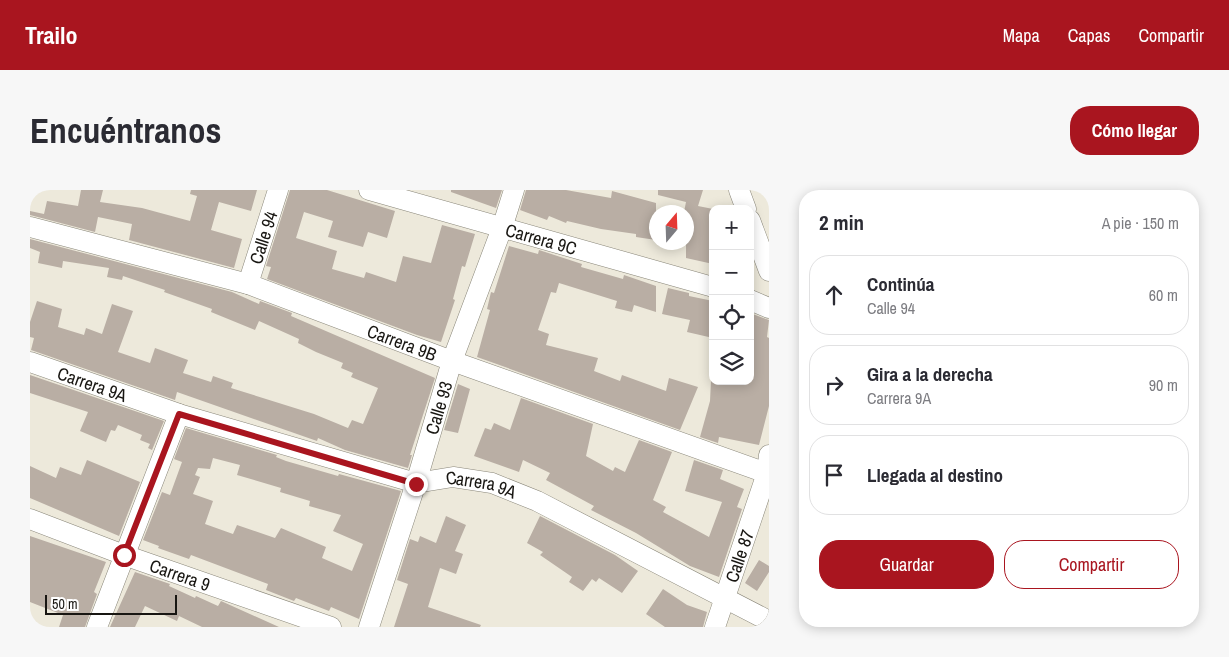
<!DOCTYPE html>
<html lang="es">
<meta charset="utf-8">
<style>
body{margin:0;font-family:"Archivo Narrow",sans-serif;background:#f7f7f7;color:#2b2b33}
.controls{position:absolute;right:15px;top:15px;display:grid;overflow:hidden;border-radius:10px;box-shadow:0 2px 12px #0003}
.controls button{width:45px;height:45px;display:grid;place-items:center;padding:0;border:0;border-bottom:1px solid #e1e1e2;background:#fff;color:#2b2b33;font:25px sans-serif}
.compass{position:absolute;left:619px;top:15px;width:45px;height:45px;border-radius:50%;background:#fff;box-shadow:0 2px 12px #0003;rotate:19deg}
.scale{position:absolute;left:15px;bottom:12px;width:132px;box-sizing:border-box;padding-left:5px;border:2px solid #181612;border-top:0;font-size:14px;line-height:18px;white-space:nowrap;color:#181612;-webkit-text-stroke:4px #fff;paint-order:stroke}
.stop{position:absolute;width:15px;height:15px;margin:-11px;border:4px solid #a9151f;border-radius:50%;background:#fff}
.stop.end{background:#a9151f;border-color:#fff;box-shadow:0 1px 5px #0008}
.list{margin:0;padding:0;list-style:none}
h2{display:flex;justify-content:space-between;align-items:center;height:65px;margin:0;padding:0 20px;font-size:21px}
h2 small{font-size:16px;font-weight:400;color:#7c7c81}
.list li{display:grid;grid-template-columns:32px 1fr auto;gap:15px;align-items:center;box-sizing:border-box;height:80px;margin:0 10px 10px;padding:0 10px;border:1px solid #e1e1e2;border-radius:20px}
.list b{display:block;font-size:19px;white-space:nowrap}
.list p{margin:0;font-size:16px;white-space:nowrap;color:#7c7c81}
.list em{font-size:16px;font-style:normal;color:#7c7c81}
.actions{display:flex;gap:10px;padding:15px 20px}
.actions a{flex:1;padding:11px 0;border:1px solid #a9151f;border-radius:20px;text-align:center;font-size:18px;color:#a9151f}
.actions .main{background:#a9151f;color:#fff}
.icon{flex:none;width:28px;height:28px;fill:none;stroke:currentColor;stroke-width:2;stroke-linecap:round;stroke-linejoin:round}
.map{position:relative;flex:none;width:739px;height:437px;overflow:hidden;border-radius:20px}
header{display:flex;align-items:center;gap:30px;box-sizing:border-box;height:70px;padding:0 25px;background:#a9151f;color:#fff}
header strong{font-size:24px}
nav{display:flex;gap:28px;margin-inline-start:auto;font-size:18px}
.intro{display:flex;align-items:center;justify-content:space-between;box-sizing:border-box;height:120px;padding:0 30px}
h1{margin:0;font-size:35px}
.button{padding:12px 22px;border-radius:20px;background:#a9151f;color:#fff;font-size:18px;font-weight:700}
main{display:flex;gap:30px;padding:0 30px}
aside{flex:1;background:#fff;border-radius:20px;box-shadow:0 2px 12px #0003}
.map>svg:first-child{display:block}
.building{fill:#b9aea4;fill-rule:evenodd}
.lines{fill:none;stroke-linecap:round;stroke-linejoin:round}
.minor-casing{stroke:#898679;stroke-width:21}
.minor{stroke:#fff;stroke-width:20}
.route{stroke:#a9151f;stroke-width:6}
.labels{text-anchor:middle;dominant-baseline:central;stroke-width:4.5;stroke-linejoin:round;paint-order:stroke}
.street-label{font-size:18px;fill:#181612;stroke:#fff}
</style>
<header>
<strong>Trailo</strong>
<nav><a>Mapa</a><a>Capas</a><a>Compartir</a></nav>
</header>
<div class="intro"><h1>Encuéntranos</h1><a class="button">Cómo llegar</a></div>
<main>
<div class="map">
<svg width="739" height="437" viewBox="0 0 739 437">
<rect width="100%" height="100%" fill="#ede9db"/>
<!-- building -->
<path class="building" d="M51,0H73L70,12L112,18L160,31L167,6L160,4L161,0H227L221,21L189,12L181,40L212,49L204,78L99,50L102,34L68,27L65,42L0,25V21L14,24L17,11L48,16Z
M260,0H297L365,21L357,48L338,42L333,57L298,47L303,31L274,22L266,48L307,61L302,79L334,88L336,82L366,92L373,66L401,73L412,35L445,44L435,77L432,76L423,109L425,110L411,152L387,145L237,89L241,77L236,76Z
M421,0H472L466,18L421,2Z
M496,0H536L581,8L582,1L626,13V50L606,47V44L571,39L537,31L536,33L519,26L517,30L490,20Z
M628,0H673L668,16L683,19V74L656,68V22H654L656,12L628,5Z
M0,49L202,102L229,114L230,111L262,123L261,126L405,188L380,265H382L378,278L315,260L288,248L287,251L147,202L145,210L1,160L4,148L0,147V132L7,111L32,119L28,137L54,145L56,138L72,144L82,114L103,121L88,162L120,173L125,158L158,170L153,183L181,192L183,186L203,193L201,198L284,224L318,238L322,230L333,234L348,198L321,187L323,183L311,178L313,173L286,162L268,153L269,149L229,131L225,140L181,122L182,119L134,102L135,100L93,86L92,90L77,87L79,78L33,71L32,78L8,73L10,62L0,58Z
M479,56L508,64L509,60L552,74L551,77L593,89L594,85L626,96V122L604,115L602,122L585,118L587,111L529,93L526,103L521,102L508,140L519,144L516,155L568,168L564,181L590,191L592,185L636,201L639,188L668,197L650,240L447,167L460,120L457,119L461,102L464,103Z
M638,98L659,103V106L683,111V148L657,142L660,130L632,124Z
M720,123L739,130L737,147L739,148V216L729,255L689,247L688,253L670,247L680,211L681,191H720Z
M0,185L134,231L122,260L118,258L120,254L110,250L112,245L88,235L85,241L81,240L76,252L50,241L58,222L0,203Z
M428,194L440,199L428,243L414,240Z
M491,208L563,234L556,266L583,281L585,277L595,282L609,250L642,262L623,310L636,317L633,322L679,347L692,312L655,301L664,270L693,280L690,289L714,299L707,317L712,319L689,387L660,376L606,343L561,320L564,316L516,290L520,283L493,270L489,282L444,266L455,238L461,240L464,233L480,240Z
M156,238L247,265L246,267L256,271L308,286L309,284L371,301L329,429L301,417L299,421L266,408L264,411L236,400L238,394L161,365L159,369L128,358L129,356L113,350L132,302L140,305L152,272L144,269ZM183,268L210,275L207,285L251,298L250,302L280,311L279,316L311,325L303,341L333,354L322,381L292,368L296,357L251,338L245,348L207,335L203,344L175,334L183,311L163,304L170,287L165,285L168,278L180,279Z
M57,270L110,292L89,346L0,308V276L26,288L30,277L51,285Z
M416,326L436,335L425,361L433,364L426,384L410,378L398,417L451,435L450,437H364L378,394L367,390L380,349L388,352L390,346L406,353Z
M510,326L585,365L608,381L592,403L569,388L566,392L562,389L553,401L539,392L542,387L510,365L513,362L497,353Z
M0,346L76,372L64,402L67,404L55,437H29L33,425L0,412Z
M729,370L739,376V382L727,401L715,393Z
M105,382L140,394L139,396L165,408L166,406L188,416L191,411L249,437H172L149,426L147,431L115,416L105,437H80Z
M633,399L657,415L677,422L673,437H635L616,424Z"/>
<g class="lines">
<defs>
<g id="minor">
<path id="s1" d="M339,0L683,97"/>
<path d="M709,0L716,19"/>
<path d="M720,30L739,81"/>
<path id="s2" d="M0,37L218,94L422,171L739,284"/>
<path id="s3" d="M218,94L248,0"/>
<path d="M720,110L739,118"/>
<path id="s4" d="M0,172L149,224L386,293L423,287L462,293L507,311L739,431"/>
<path id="s5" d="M0,329L94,365L301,437"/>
<path d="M67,437L149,224"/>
<path id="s6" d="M339,437L386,293L422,171L472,38L484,0"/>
<path id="s7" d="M685,437L737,283L739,265"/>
</g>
</defs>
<!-- minor casing -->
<use href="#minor" class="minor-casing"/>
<!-- minor -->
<use href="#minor" class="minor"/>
</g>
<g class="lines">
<!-- route -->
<path class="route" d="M94,365L149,224L386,294"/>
</g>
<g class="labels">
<!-- street labels -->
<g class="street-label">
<text stroke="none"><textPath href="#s3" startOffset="49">Calle 94</textPath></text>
<text stroke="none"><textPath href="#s1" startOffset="179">Carrera 9C</textPath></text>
<text stroke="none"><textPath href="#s2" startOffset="390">Carrera 9B</textPath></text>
<text stroke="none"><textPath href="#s4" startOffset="66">Carrera 9A</textPath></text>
<text stroke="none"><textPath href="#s6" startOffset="230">Calle 93</textPath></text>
<text stroke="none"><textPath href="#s4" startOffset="471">Carrera 9A</textPath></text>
<text stroke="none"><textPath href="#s7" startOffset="75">Calle 87</textPath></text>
<text stroke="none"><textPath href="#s5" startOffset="160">Carrera 9</textPath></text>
</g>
</g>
</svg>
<div class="controls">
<button>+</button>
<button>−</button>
<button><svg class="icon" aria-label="locate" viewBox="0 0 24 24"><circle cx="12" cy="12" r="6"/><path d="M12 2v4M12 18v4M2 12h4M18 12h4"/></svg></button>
<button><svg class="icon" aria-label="layers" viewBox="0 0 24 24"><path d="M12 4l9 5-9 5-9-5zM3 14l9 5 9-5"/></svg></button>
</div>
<svg class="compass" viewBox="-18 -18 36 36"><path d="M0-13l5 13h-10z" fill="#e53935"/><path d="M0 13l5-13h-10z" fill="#7c7c81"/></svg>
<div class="scale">50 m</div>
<div class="stop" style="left:94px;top:365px"></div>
<div class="stop end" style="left:386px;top:294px"></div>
</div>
<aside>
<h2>2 min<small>A pie · 150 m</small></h2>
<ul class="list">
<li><svg class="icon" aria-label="ahead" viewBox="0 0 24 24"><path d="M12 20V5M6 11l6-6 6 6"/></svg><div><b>Continúa</b><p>Calle 94</p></div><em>60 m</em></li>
<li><svg class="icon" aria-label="right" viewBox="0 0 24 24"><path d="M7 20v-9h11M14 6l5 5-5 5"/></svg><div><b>Gira a la derecha</b><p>Carrera 9A</p></div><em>90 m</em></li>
<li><svg class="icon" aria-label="arrive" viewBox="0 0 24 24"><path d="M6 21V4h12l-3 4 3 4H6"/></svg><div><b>Llegada al destino</b></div></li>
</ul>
<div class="actions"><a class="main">Guardar</a><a>Compartir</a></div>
</aside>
</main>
